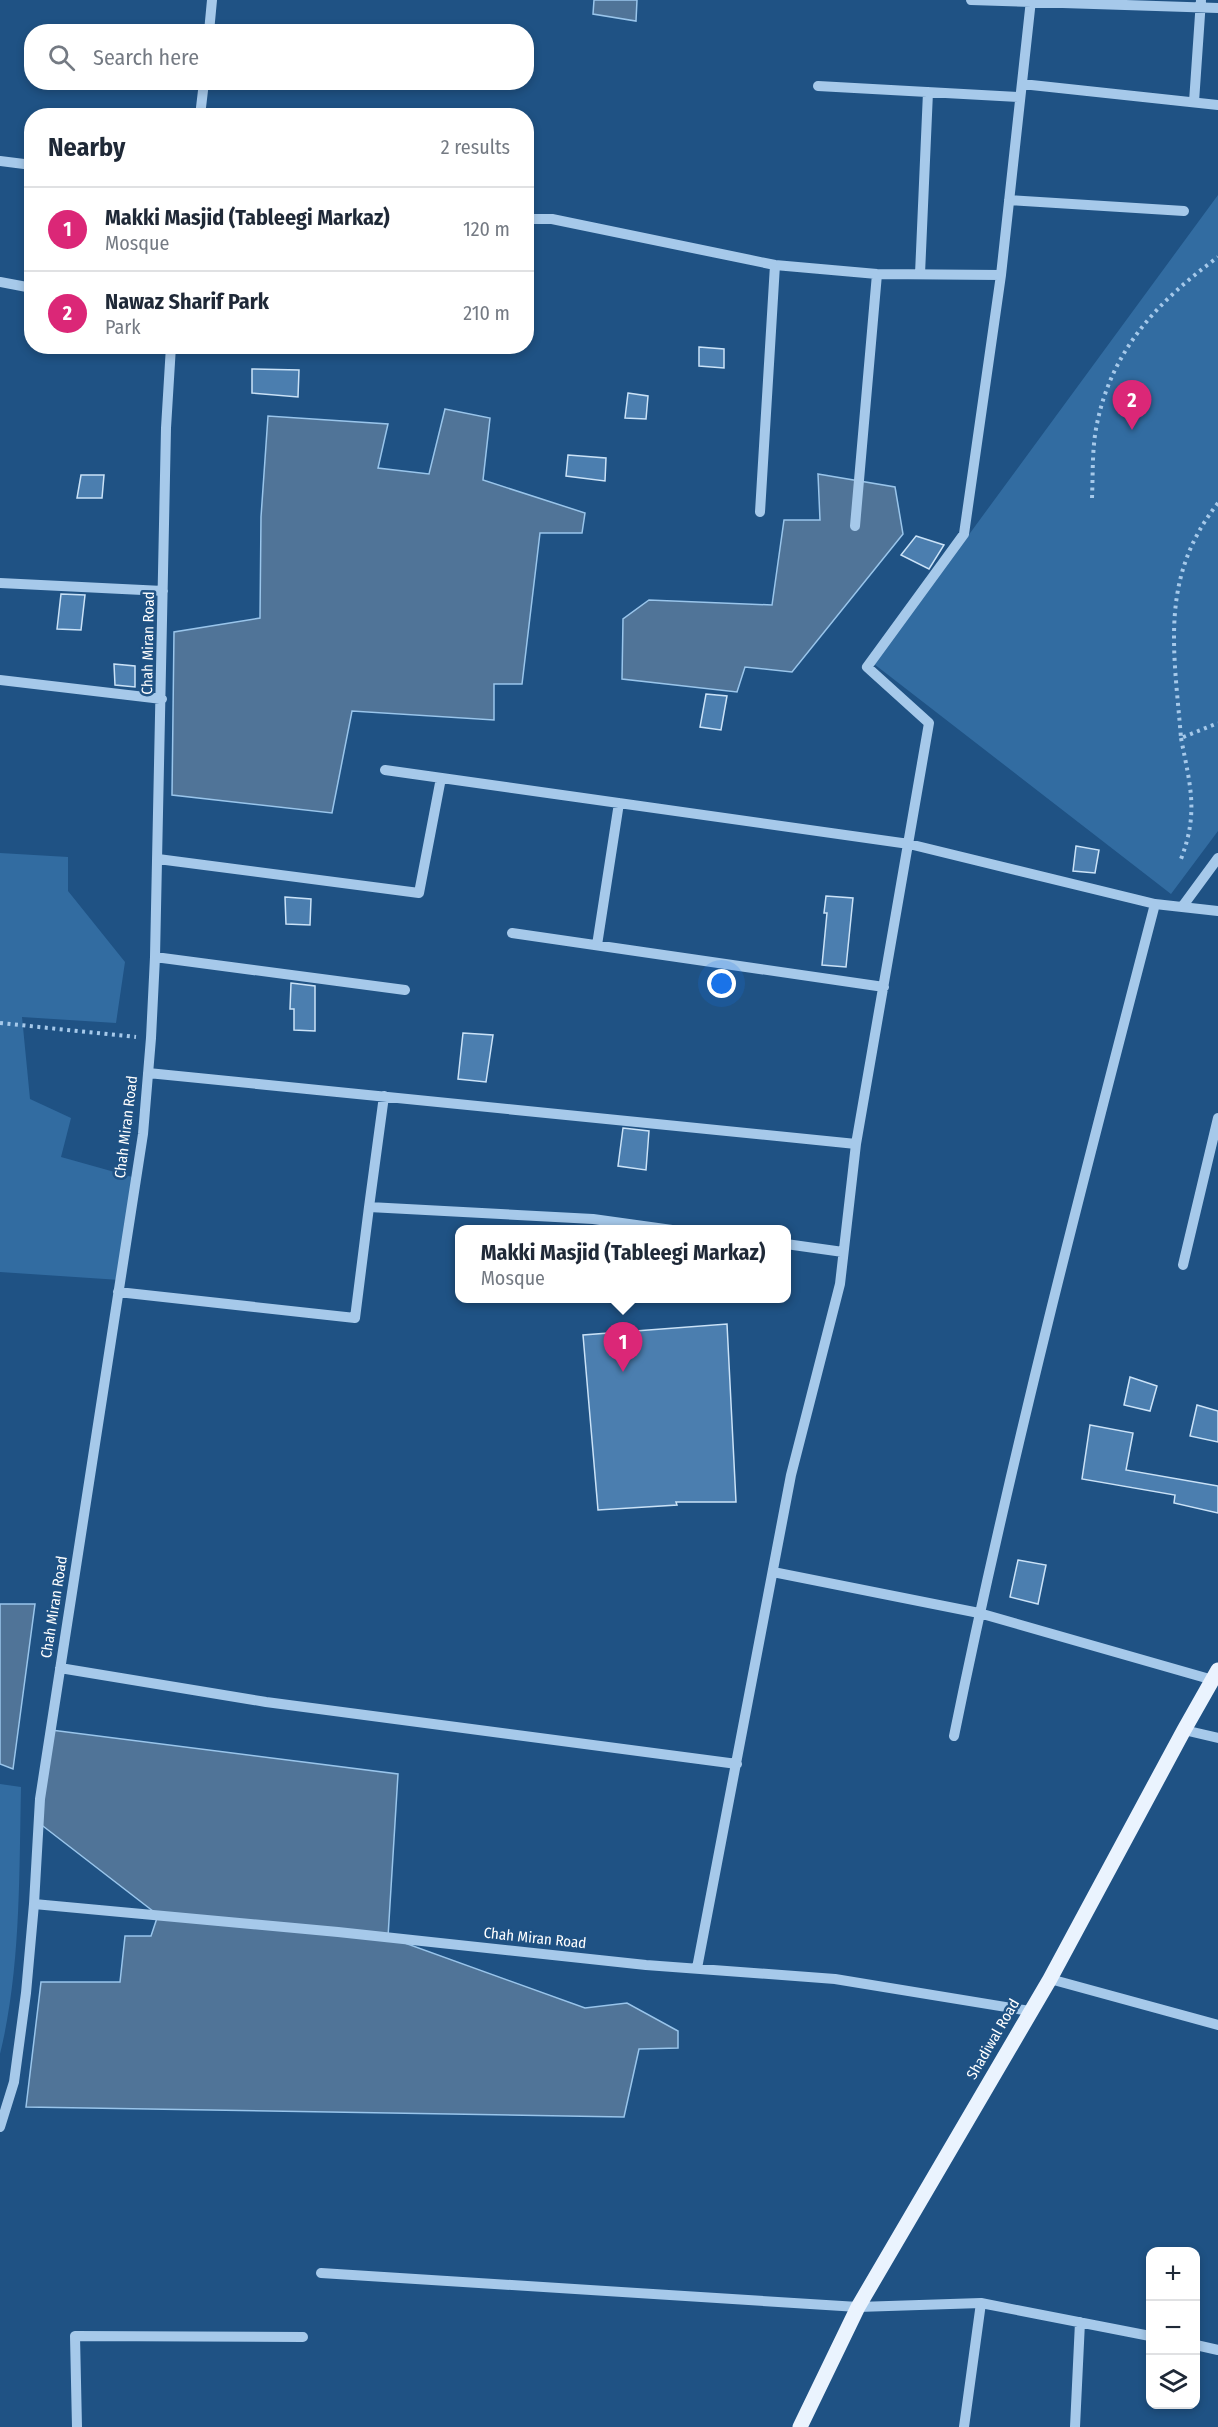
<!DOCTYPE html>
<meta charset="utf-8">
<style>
body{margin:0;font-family:"Fira Sans Condensed",sans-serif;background:#f2f2f3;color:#1f2937}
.controls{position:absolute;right:18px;bottom:18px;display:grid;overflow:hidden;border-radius:12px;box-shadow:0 3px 9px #0003}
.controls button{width:54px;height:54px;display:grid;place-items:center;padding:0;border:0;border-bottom:2px solid #e0e1e3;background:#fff;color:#1f2937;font:30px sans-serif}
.you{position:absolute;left:722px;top:984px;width:21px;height:21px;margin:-15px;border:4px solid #fff;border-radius:50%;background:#1a73e8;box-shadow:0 0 0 9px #1a73e833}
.badge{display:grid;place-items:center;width:39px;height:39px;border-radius:50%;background:#db2777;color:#fff;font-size:20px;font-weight:700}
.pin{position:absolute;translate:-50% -50px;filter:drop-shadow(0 2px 3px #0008)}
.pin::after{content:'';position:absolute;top:32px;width:21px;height:18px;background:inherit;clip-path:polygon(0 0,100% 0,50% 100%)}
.popup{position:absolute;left:455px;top:1225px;width:336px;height:78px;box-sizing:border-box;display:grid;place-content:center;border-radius:12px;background:#fff;filter:drop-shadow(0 2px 4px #0005);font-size:20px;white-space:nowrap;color:#747a83}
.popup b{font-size:22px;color:#1f2937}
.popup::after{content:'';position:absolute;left:50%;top:100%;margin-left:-12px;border:12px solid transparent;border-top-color:#fff}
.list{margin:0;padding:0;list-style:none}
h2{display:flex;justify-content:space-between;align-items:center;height:78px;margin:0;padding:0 24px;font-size:26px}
h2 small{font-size:20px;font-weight:400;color:#747a83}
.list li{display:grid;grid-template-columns:39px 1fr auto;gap:18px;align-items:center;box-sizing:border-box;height:84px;padding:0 24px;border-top:2px solid #e0e1e3}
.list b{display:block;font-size:22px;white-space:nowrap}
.list p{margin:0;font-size:20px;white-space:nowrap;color:#747a83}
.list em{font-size:20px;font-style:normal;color:#747a83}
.icon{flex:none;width:33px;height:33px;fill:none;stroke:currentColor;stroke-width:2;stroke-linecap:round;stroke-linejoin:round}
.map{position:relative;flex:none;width:1218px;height:2427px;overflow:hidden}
.search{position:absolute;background:#fff;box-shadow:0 3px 9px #0003;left:24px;top:24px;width:510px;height:66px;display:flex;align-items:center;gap:15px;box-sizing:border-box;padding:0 21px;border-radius:24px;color:#747a83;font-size:22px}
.panel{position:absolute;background:#fff;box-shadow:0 3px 9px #0003;left:24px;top:108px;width:510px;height:246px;border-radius:24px}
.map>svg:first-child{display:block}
.green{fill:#326ca1}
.water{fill:#507498;stroke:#99c5eb;stroke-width:1.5}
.building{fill:#4b7eaf;stroke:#cae2f7;stroke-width:1.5}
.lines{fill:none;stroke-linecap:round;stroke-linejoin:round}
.path{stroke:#a6c9ea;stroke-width:4;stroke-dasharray:3 4.5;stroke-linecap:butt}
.minor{stroke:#a6c9ea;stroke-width:10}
.major{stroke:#eaf3fe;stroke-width:15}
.labels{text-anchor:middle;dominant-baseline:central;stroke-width:5;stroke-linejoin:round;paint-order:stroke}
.street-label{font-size:15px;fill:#fff;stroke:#1f5284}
</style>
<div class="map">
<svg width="1218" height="2427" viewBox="0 0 1218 2427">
<rect width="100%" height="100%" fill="#1f5284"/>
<!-- green -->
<path class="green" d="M1218,195V831L1171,894L874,664Z
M0,853L68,857V891L125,962L116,1023L22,1017L30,1099L71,1118L61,1157L136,1178L120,1280L0,1272Z
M0,1784L21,1787C19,1876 21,1968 0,2054Z"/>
<!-- water -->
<path class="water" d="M594,0H637L636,21L593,14Z
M445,409L490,418L483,480L585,513L582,533H540L522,684H494V720L352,711L332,813L172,795L174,632L260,618L261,517L268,416L388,424L378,468L429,474Z
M818,474L895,487L903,534L792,672L745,667L737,692L622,679L623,619L649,600L772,605L784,520H820Z
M0,1604H35L13,1769L0,1764Z
M51,1730L398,1774L388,1937L585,2008L627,2003L678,2031V2048L639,2049L624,2117L26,2107L41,1982H120L125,1936H151L158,1915L39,1823Z"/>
<!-- building -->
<path class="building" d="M699,347L724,349V368L699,366Z
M252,369L299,370L298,397L252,393Z
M628,393L648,396L646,419L625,418Z
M568,455L606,458L605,481L566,476Z
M81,475H104L102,498H77Z
M916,536L944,545L929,569L901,555Z
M61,594L85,595L81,630L57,629Z
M114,664L135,666V687L115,685Z
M706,694L727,696L721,730L700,727Z
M1076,846L1099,850L1095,873L1073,871Z
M826,896L853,898L846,967L822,965L827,913H824Z
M285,897L311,899L310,925L286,924Z
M291,983L315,986V1031L294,1030V1009H290Z
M463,1033L493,1035L486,1082L458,1079Z
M623,1128L649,1131L646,1170L618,1166Z
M727,1324L736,1502H676L677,1505L598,1510L583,1335Z
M1130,1377L1157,1386L1150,1411L1124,1405Z
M1197,1405L1218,1411V1442L1190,1436Z
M1090,1425L1133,1433L1126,1470L1218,1486V1513L1174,1503L1175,1495L1082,1479Z
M1018,1560L1046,1565L1038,1604L1010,1597Z"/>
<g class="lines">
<!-- path -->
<path class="path" d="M1092,498C1093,475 1092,451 1096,429C1110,351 1157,302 1218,257
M1218,503C1159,578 1174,650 1181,738L1218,723
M1181,738C1190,785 1199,812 1181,859
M0,1023L136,1037"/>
<!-- minor -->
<path class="minor" d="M971,0L1218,8
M209,32L212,0
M1022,84L1218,105
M818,86L1020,97
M1194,102L1201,0
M200,116L204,82
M0,161L32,165
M1009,200L1184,211
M526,219H552L775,265L877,274L1001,275
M920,274L928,92
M0,282L32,288
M760,512L775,265
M855,526L877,274
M0,583L163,591
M0,680L162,699
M385,770L909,844L1155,904L1218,911
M158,859L419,893L441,778
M1182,907L1218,858
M512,933L884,987
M597,945L619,803
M155,957L405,990
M148,1073L856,1144
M384,1096L369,1207L593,1219L672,1230
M786,1244L843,1252
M1183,1265L1218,1118
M118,1292L355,1318L369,1207
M773,1572L979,1613L1213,1680
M60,1668L266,1702L737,1764
M1184,1730L1218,1738
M954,1736C1011,1456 1083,1180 1155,904
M34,1904L338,1932L646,1965L835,1979L1030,2011
M697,1968L791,1475L840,1284L856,1144L929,723L867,667L964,534L1001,275L1031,0
M1050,1979L1218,2025
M0,2127L14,2082L26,1993L34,1904L40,1799L143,1134L151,1038L155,957L166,428L171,346
M321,2273L858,2307L981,2303L1150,2336
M1196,2345L1218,2350
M77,2427L75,2336L303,2337
M964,2427L981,2303
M1075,2427L1080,2322"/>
<!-- major -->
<path class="major" d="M800,2427L858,2307L1050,1979L1184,1730L1218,1670"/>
</g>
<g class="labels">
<!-- street labels -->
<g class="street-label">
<text transform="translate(148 643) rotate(-89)">Chah Miran Road</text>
<text transform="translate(126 1127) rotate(-83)">Chah Miran Road</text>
<text transform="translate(54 1607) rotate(-81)">Chah Miran Road</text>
<text transform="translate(535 1938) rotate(6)">Chah Miran Road</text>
<text transform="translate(993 2039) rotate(-60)">Shadiwal Road</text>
</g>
</g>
</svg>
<div class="controls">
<button>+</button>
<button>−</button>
<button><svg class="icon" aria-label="layers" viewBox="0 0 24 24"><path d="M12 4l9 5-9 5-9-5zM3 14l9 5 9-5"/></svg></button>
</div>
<div class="you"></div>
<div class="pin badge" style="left:623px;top:1372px">1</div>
<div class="popup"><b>Makki Masjid (Tableegi Markaz)</b>Mosque</div>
<div class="pin badge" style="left:1132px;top:430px">2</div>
<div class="search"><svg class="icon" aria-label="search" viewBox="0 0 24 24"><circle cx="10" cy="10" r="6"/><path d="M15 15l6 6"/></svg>Search here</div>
<section class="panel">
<h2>Nearby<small>2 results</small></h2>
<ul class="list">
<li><span class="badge">1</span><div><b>Makki Masjid (Tableegi Markaz)</b><p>Mosque</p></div><em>120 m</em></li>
<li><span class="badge">2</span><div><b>Nawaz Sharif Park</b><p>Park</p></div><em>210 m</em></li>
</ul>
</section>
</div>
